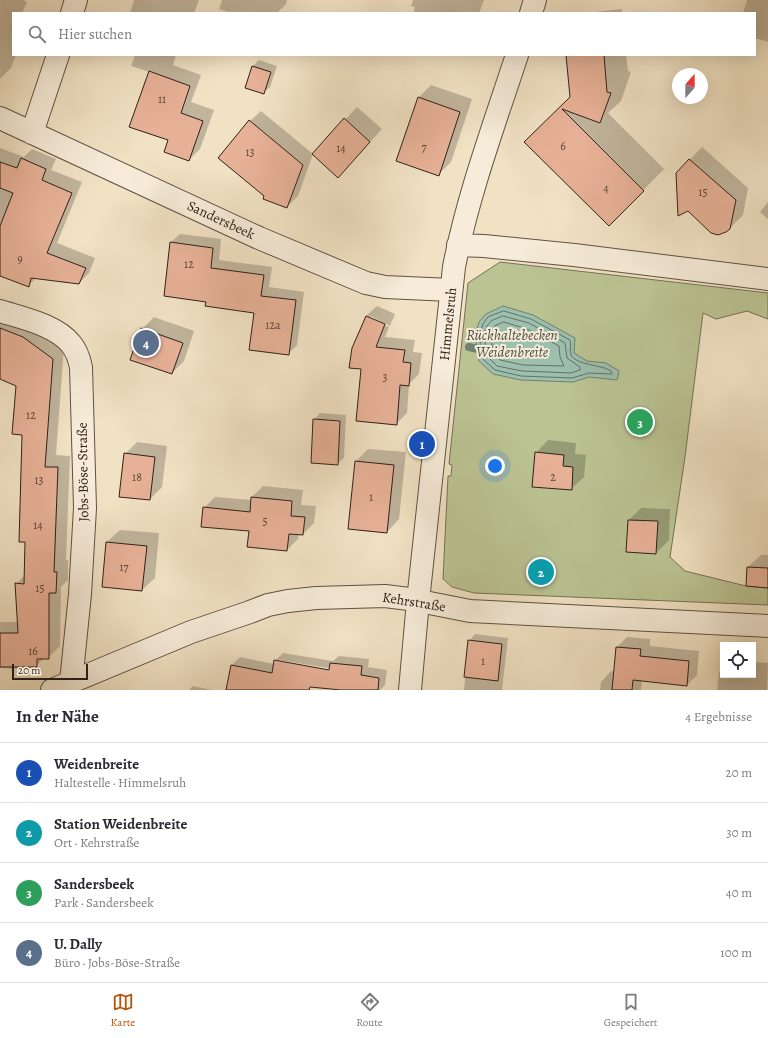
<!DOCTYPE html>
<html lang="de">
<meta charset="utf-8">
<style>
body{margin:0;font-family:Alegreya,serif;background:#f7f7f7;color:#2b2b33}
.controls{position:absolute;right:12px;bottom:12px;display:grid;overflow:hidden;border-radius:0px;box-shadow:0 4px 16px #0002}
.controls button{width:36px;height:36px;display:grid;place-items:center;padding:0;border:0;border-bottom:1px solid #e1e1e2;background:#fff;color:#2b2b33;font:20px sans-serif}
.compass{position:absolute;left:672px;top:68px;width:36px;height:36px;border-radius:50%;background:#fff;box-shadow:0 4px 16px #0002;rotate:21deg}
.scale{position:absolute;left:12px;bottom:10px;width:76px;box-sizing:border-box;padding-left:4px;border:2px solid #2e2119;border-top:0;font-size:11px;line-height:14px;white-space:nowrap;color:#2e2119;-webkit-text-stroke:3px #f6ecd9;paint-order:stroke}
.you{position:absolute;left:495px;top:466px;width:14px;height:14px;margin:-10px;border:3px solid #fff;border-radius:50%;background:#1a73e8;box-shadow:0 0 0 6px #1a73e833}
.badge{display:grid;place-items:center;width:26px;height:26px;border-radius:50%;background:#b45309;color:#fff;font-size:13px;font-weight:700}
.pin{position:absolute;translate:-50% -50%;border:2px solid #fff;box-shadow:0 1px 4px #0006}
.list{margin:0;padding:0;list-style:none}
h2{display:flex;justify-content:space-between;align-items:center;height:52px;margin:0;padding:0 16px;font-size:17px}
h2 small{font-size:13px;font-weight:400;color:#7c7c81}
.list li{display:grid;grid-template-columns:26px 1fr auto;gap:12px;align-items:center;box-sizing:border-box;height:60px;padding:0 16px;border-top:1px solid #e1e1e2}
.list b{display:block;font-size:15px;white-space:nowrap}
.list p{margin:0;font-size:13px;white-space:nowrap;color:#7c7c81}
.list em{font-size:13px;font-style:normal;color:#7c7c81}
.icon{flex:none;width:22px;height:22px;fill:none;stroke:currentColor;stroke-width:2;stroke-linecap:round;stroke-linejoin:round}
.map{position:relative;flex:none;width:768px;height:690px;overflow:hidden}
.search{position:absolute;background:#fff;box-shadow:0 4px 16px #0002;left:12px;right:12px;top:12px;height:44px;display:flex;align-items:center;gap:10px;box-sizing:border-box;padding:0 14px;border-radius:0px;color:#7c7c81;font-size:15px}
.sheet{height:292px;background:#fff}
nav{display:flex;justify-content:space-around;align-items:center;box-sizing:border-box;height:56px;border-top:1px solid #e1e1e2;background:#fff;font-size:11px;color:#7c7c81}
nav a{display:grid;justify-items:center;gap:2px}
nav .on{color:#b45309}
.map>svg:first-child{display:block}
.green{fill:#bbc393;stroke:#747256}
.water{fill:#9cbfae;stroke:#708072}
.shadow{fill:#0003;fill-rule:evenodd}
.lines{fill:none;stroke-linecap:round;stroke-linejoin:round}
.shore{stroke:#657064;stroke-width:1}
.stream{stroke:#708072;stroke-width:8}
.building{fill:#e7b197;stroke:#2e2119}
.minor-casing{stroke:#5f5144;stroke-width:24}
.minor{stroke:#f6ecd9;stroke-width:22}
.labels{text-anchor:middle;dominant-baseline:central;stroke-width:4;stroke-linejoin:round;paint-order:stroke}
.number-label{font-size:12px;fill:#5c4538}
.street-label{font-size:14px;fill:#2e2119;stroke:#f6ecd9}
.water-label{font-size:15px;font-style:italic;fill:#4f5046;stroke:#f6ecd9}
</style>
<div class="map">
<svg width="768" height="690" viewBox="0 0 768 690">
<rect width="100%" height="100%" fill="#f1e2c4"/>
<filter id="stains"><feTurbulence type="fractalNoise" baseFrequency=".005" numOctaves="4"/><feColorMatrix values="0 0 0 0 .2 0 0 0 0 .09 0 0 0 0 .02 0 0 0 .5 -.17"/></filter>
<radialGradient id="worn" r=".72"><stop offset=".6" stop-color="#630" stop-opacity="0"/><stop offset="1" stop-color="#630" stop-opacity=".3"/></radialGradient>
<!-- green -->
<path class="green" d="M500,262L768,293V319L747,311L716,319L703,313L685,457L670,557L685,571L746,586L768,588V605L474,593L452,587L443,579L448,476H451L452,465L449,464L468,283Z"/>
<!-- water -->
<path class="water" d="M503,306L533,315L575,338L574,353L587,361L606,363L619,371L617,380L589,377L573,382L521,380L493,374L479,361L475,335L479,322L486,314Z"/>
<!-- shadow -->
<path class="shadow" d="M1,0H23L27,2L22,13H13V55H16L11,68L0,79V1Z
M134,0H199L194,13H130Z
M222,0H287L286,4L277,13H231L219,9Z
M413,0H484L479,13H413L415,7L411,6Z
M747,0H768V42L755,38V13H743Z
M622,9V13H586Z
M135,55H176L173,65L201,75L191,102L214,110L200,149L189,160L169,140L150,72L131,66Z
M567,55H626L628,71L631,72L621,101L608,113L664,169L609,225L526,142L571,97Z
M259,60L277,66L270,87L263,93L253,66Z
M431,85L472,99L451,162L439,174L418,98Z
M357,107L382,129L350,164L313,154L298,196L287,207L265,195L250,121L261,111L313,154Z
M702,147L748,188L743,215L730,228L677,173Z
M0,148L24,157L32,149L56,159L51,170L82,182L57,243L95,258L89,273L79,283L37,277L29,285L0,274Z
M768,202V219L760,212Z
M180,234L221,239L219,260L272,267L269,287L304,292L297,345L288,354L255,312L207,301L171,242Z
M377,306L395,314L390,326L370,316V319L389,327L385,337L415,340L413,352L422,353L419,374L409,384L407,413L396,424L362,369L352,349L366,316Z
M14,317L64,347L56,455L70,456L66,560H68V580L61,587L60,646L48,658H44L36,666H19L17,669L0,668V622H18L16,584L26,574L23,434L17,385L0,378V321Z
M154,317L194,331L184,361L172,373L142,329Z
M320,413L346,415L344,458L337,464L314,420Z
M548,440L576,443L575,454L586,455L584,477L571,489L536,453Z
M137,442L167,446L162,487L150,499L125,454Z
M368,449L406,452L399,519L387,532L356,461Z
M263,486L303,490L301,505L316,506L314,523L303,534H299L298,539L287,550L250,530L204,508L215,497L252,500V497Z
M641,508L670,509L669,540L656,553L629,520Z
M120,530L159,533L155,578L142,590L107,542Z
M761,555H768V587L748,567Z
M475,634L508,638L502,690H464L469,641Z
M627,637L650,639V646L699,651L697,675L687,685L642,680L641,690H600L601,682L611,671L615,672L617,647Z
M283,653L333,661L339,656L369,659L368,667L387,670L385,685L380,690H340V689L307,685L306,690H227L232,665L240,657L274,664L275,661ZM279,660L334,669V671L279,662Z
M753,662L768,663L767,690H717L719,672L723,668V675H753Z
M193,686L212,690H189Z"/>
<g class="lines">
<!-- shore -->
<path class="shore" d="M504,311L531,319L570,340C572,344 569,351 571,355C577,366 601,364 611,371L612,374L589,373L572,378L521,376L495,370L483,359L479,336L483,324L488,317Z
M503,316L529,323L565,343L567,358L580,367V370L571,373L522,371L497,366L487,356L484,336L487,326L491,321Z
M504,322L527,329L559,346L560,357L564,366L523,365L500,360L493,353L491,336L495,326Z"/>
<!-- stream -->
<path class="stream" d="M469,347L487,351"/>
</g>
<!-- building -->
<path class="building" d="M566,55H604L607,92L611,93L600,123L562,109L644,191L609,226L524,142L570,97Z
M252,66L271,72L264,94L245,88Z
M149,71L190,86L181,113L203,121L189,161L164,152L168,140L129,127Z
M418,97L460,112L439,176L396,161Z
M344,118L370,142L338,178L312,154Z
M249,120L303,165L287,208L263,199L264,196L218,158Z
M21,158L46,169L42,180L72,193L47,253L86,268L79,284L31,278L29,287L0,276V226L13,193L0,188V162L17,168Z
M689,159L736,200L730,229L726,232L718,235L711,233L688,211L678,216L676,173Z
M170,242L213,248L211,268L264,275L261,296L296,300L289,355L249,350L254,313L205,306L206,302L164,296Z
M366,316L385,324L376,347L405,350L403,362L411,363L409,386L400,385L397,425L356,421L361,369L349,368L352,348Z
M0,328L23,337L53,359L45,467H58L54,572H57L56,593H49V659H37V667H0V633H18L15,583L24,584L25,542H19L22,435L12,434L16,386L0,379Z
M141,328L183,343L172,374L130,360Z
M313,419L340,421L338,465L311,463Z
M535,452L564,455L563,466L573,467L572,490L532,487Z
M124,453L155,457L150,500L119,497Z
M355,461L394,465L387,533L348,529Z
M251,497L292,501L291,516L305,517L303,535L289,534L287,551L247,547L249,531L201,527L203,507L250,512Z
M628,520L658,521L656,554L626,552Z
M106,542L147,546L142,591L102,587Z
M747,567L768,568V588L746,586Z
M468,640L502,644L498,681L464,677Z
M616,647L641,649L640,656L689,661L687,686L633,680L632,690H612Z
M274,660L329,670L330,663L362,666L361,675L379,678L378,690H341L310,687L309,690H226L231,665L272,673Z"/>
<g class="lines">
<defs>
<path id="minor" d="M72,13L76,0
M531,13L535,0
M0,118L259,238L366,283L385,287L451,290
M32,133L58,55
M458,245L484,246L574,255L768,279
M0,311C22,318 56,325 71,344C77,351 79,358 81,367L85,508L80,594L71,682
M52,690L191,632L250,612L268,605L288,601L316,598L385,596L409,599L470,611L768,626
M410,690L418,601L454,267C468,195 494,125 517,55"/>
</defs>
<!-- minor casing -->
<use href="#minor" class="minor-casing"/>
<!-- minor -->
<use href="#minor" class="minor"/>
</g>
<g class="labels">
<!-- number labels -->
<g class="number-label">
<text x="162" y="99">11</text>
<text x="563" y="146">6</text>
<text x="424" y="147">7</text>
<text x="341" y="148">14</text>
<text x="250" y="152">13</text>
<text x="606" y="188">4</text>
<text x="703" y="192">15</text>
<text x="20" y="259">9</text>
<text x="189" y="264">12</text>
<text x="273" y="325">12a</text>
<text x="385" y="377">3</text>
<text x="31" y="415">12</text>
<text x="137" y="477">18</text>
<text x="553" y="477">2</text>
<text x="39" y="480">13</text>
<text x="371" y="497">1</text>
<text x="265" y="521">5</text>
<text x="38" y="525">14</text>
<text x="124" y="567">17</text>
<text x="40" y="588">15</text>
<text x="33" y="651">16</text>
<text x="483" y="661">1</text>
</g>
<!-- street labels -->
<g class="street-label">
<text transform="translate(221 220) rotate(25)">Sandersbeek</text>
<text transform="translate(448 324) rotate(-84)">Himmelsruh</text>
<text transform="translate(83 472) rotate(-91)">Jobs-Böse-Straße</text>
<text transform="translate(414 602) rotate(9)">Kehrstraße</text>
</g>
<!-- water labels -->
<g class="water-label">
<text x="512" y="335">Rückhaltebecken<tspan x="512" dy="17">Weidenbreite</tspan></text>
</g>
</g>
<rect width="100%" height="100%" filter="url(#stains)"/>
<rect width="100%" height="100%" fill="url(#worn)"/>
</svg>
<div class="controls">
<button><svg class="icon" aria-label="locate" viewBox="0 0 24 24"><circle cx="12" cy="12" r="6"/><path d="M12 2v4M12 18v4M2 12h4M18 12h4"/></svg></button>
</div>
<svg class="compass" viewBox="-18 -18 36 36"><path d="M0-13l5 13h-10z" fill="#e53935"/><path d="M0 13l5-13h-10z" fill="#7c7c81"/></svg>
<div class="scale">20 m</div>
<div class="you"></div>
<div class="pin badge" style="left:422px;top:444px;background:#1a4fb4">1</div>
<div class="pin badge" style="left:541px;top:572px;background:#0f9aa8">2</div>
<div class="pin badge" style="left:640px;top:422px;background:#2e9e5b">3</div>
<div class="pin badge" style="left:146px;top:343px;background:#5c6f8a">4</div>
<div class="search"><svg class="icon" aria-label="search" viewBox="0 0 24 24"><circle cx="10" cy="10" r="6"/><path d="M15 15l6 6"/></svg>Hier suchen</div>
</div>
<section class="sheet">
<h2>In der Nähe<small>4 Ergebnisse</small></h2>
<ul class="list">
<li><span class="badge" style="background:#1a4fb4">1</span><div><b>Weidenbreite</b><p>Haltestelle · Himmelsruh</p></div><em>20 m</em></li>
<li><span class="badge" style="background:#0f9aa8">2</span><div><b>Station Weidenbreite</b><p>Ort · Kehrstraße</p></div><em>30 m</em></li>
<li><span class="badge" style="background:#2e9e5b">3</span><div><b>Sandersbeek</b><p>Park · Sandersbeek</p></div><em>40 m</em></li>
<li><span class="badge" style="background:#5c6f8a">4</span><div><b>U. Dally</b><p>Büro · Jobs-Böse-Straße</p></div><em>100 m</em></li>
</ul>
</section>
<nav>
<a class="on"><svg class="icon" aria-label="map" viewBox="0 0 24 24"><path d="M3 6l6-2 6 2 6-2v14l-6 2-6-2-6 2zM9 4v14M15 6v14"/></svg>Karte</a>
<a><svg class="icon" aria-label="directions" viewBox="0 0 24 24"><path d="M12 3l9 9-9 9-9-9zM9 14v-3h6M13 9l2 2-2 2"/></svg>Route</a>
<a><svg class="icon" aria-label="saved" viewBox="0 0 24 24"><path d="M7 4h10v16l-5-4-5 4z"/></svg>Gespeichert</a>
</nav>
